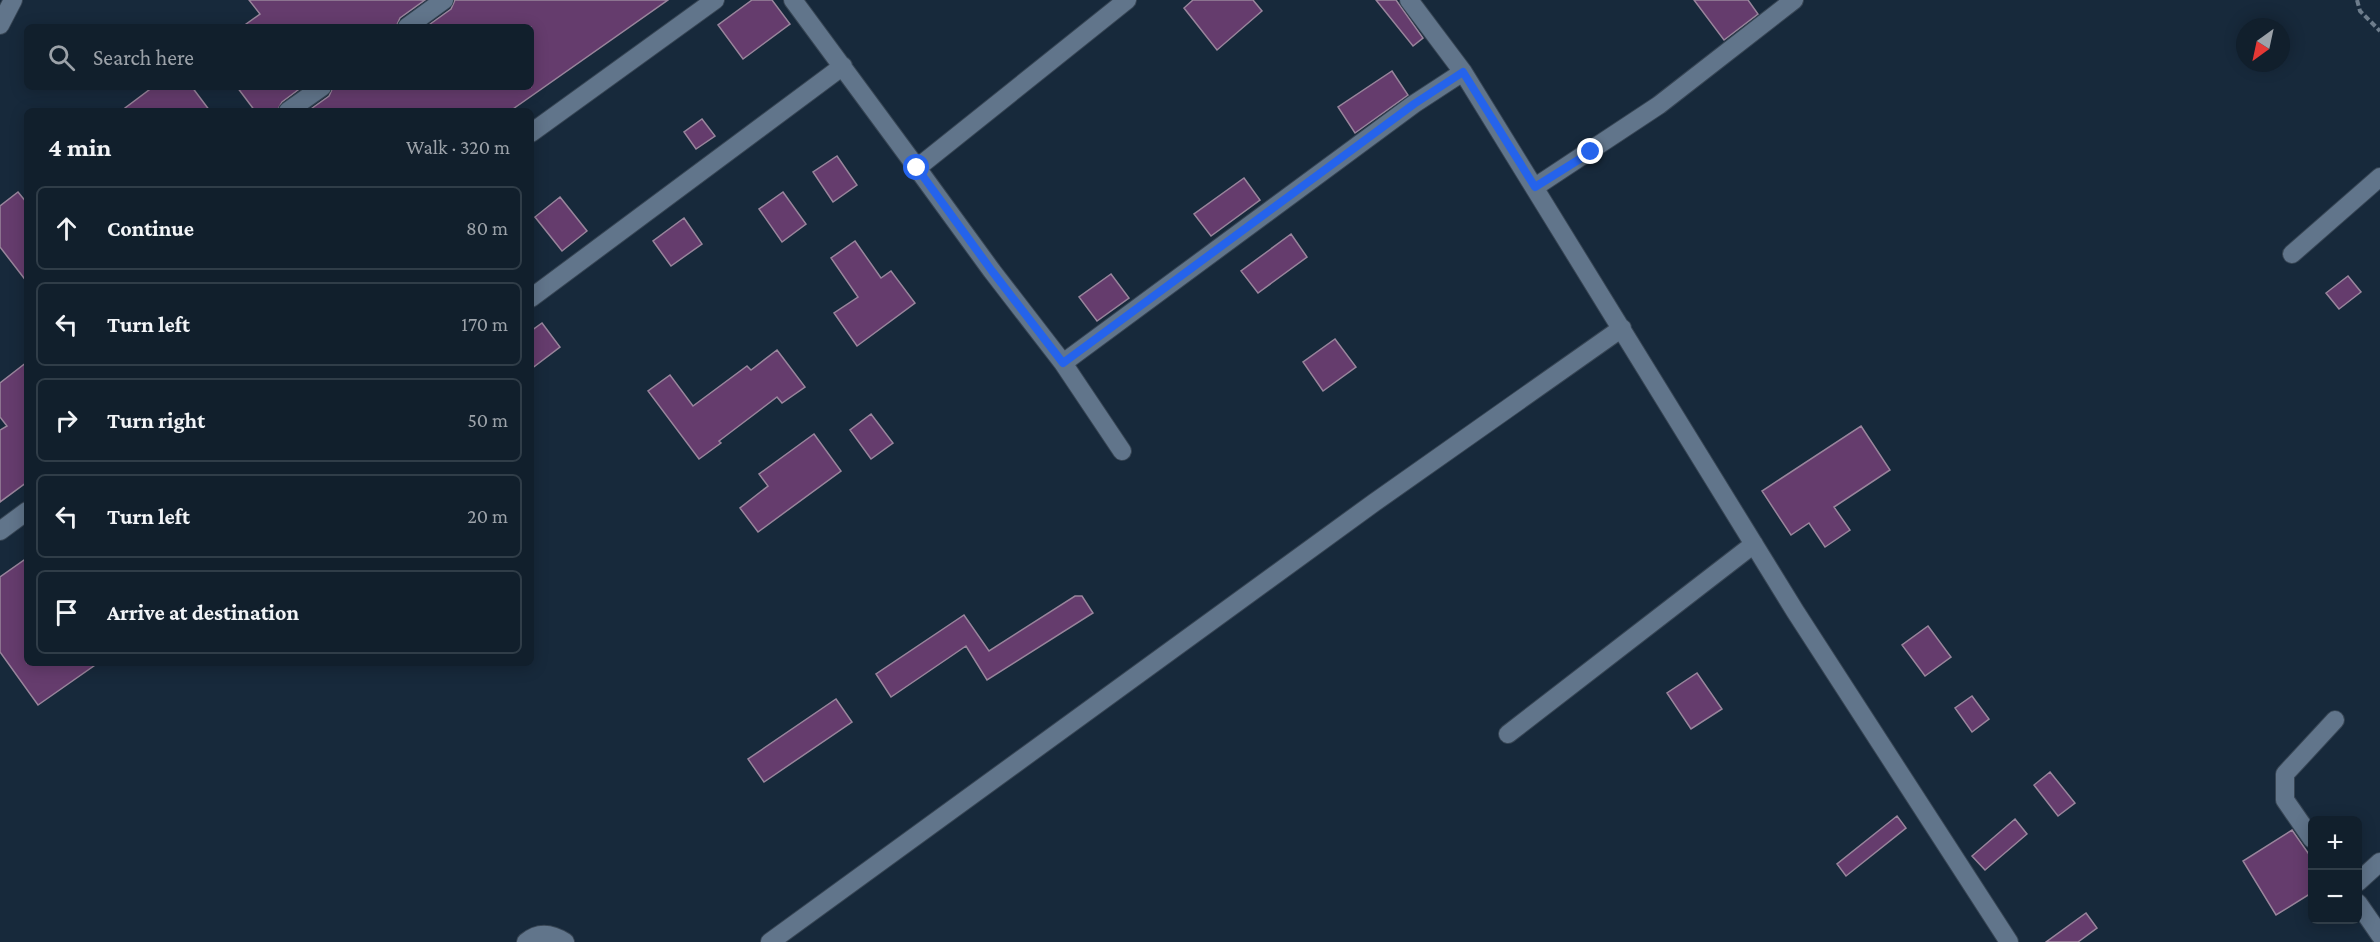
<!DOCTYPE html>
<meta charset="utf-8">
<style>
body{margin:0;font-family:"Crimson Pro",serif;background:#1a2734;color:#f1f3f6}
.controls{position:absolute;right:18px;bottom:18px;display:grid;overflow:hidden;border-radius:9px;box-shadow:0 3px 15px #0003}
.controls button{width:54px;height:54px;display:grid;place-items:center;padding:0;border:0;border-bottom:2px solid #303d48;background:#111f2c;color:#f1f3f6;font:30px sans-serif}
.compass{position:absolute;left:2236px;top:18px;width:54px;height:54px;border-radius:50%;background:#111f2c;box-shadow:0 3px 15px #0003;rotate:213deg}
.stop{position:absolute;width:18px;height:18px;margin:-14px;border:4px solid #2563eb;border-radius:50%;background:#fff}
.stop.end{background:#2563eb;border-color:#fff;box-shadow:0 2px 6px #0008}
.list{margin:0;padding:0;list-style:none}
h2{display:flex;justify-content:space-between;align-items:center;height:78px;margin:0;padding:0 24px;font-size:26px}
h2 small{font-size:20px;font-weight:400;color:#9ca2a9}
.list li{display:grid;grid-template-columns:39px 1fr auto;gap:18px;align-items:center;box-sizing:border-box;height:84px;margin:0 12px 12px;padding:0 12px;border:2px solid #303d48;border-radius:9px}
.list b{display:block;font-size:22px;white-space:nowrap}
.list em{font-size:20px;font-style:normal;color:#9ca2a9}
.icon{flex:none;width:33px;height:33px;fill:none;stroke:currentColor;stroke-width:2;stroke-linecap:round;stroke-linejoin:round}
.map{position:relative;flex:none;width:2380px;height:942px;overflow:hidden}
.search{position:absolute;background:#111f2c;box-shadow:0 3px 15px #0003;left:24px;top:24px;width:510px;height:66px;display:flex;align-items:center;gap:15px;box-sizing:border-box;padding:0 21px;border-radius:9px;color:#9ca2a9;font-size:22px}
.panel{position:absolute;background:#111f2c;box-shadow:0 3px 15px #0003;left:24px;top:108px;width:510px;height:558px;border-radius:9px}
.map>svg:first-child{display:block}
.building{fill:#653c6d;stroke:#99859c;stroke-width:1.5}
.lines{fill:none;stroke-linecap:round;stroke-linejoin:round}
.minor-casing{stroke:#374554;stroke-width:20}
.path{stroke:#6e7d8c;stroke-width:4;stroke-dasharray:6 3;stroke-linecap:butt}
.minor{stroke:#61758b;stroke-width:18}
.route{stroke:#2563eb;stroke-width:8}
</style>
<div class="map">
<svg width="2380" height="942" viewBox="0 0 2380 942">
<rect width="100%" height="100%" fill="#17293b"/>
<!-- building -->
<path class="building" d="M249,0H425L400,18L396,27H242L260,14Z
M455,0H668L510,111H308L329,96L333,87H531V27H426L451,9Z
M752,0H772L790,24L743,59L718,25Z
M1193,0H1253L1262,11L1217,50L1184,8Z
M1376,0H1396L1423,38L1413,46Z
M1694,0H1748L1758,14L1724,40Z
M1392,71L1408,95L1355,133L1338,107Z
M153,87H192L210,111H121Z
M237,87H302L282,102L277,111H255Z
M702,119L715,136L696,149L684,132Z
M837,156L857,185L833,202L813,172Z
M1244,178L1260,200L1211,236L1194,214Z
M18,192L27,203V282L0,247V206Z
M783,192L806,224L782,242L759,209Z
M560,197L587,231L562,251L535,217Z
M684,218L702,244L671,266L653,241Z
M1291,234L1307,257L1258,293L1241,271Z
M855,241L881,278L891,271L915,303L857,346L834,313L858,297L831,258Z
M1111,274L1129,298L1097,321L1079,297Z
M2348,276L2361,292L2339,309L2326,293Z
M542,323L560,347L531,369V331Z
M1335,339L1356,367L1323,391L1303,362Z
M777,350L805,387L782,403L777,397L719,441L721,443L699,459L648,391L670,375L693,406L747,366L751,370Z
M27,362V482L0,502V430L7,426L0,417V383Z
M871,414L893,443L871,459L850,430Z
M1861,426L1890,470L1834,507L1850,530L1825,547L1809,523L1791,535L1762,491Z
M814,434L841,471L758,532L740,508L768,486L759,474Z
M27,558V663H98L38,705L0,652V577Z
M1075,596H1082L1093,613L987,680L966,646L891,697L876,674L964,615L989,651Z
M1928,626L1951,657L1925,676L1902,645Z
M1697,673L1722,709L1691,729L1667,693Z
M1972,696L1989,719L1972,732L1955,708Z
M836,699L852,722L764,782L748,759Z
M2050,772L2075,803L2058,816L2034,785Z
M1897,816L1906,828L1846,876L1837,864Z
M2015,819L2027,834L1985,870L1972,856Z
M2292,830L2313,860V892L2276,915L2243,861Z
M2086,913L2097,928L2078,942H2046Z"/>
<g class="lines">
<defs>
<path id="minor" d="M793,0L917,168L1127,0
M1409,0L1463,72L1795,611L2009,942
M0,25L13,0
M407,27L444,0
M288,111L322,87
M531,133L715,0
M917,168L992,271L1063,363L1122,451
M1535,187L1659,105L1794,0
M2292,254L2380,177
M531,298L843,66
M1063,363L1414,104L1463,72
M0,531L27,511
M1508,734L1754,544
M2312,839L2285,800V774L2335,720
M2358,882L2380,862
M2358,903L2380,935
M526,942C539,931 551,933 565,942
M770,942L1375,502L1622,328"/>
</defs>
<!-- minor casing -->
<use href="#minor" class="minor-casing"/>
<!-- path -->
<path class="path" d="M2357,0L2360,11L2380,31"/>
<!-- minor -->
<use href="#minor" class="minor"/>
</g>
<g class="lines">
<!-- route -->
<path class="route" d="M917,168L992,271L1063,363L1414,104L1463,72L1535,187L1591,152"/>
</g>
</svg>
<div class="controls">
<button>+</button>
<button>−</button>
</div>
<svg class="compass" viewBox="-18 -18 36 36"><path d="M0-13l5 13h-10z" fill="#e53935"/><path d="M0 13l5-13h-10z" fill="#9ca2a9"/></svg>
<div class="stop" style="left:917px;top:168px"></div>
<div class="stop end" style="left:1591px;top:152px"></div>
<div class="search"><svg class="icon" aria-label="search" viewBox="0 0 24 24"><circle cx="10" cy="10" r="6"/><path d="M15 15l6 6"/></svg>Search here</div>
<section class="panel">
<h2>4 min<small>Walk · 320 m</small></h2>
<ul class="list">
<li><svg class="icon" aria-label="ahead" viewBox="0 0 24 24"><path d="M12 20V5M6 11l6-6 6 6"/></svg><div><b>Continue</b></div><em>80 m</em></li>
<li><svg class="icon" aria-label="left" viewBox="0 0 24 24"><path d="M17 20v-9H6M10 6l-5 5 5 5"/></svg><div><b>Turn left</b></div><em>170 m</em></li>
<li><svg class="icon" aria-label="right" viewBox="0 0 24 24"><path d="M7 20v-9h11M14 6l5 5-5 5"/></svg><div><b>Turn right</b></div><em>50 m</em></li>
<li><svg class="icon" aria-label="left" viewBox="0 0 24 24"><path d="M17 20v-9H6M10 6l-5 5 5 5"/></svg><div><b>Turn left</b></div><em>20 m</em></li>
<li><svg class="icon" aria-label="arrive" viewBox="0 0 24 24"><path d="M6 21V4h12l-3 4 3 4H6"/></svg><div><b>Arrive at destination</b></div></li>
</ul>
</section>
</div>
